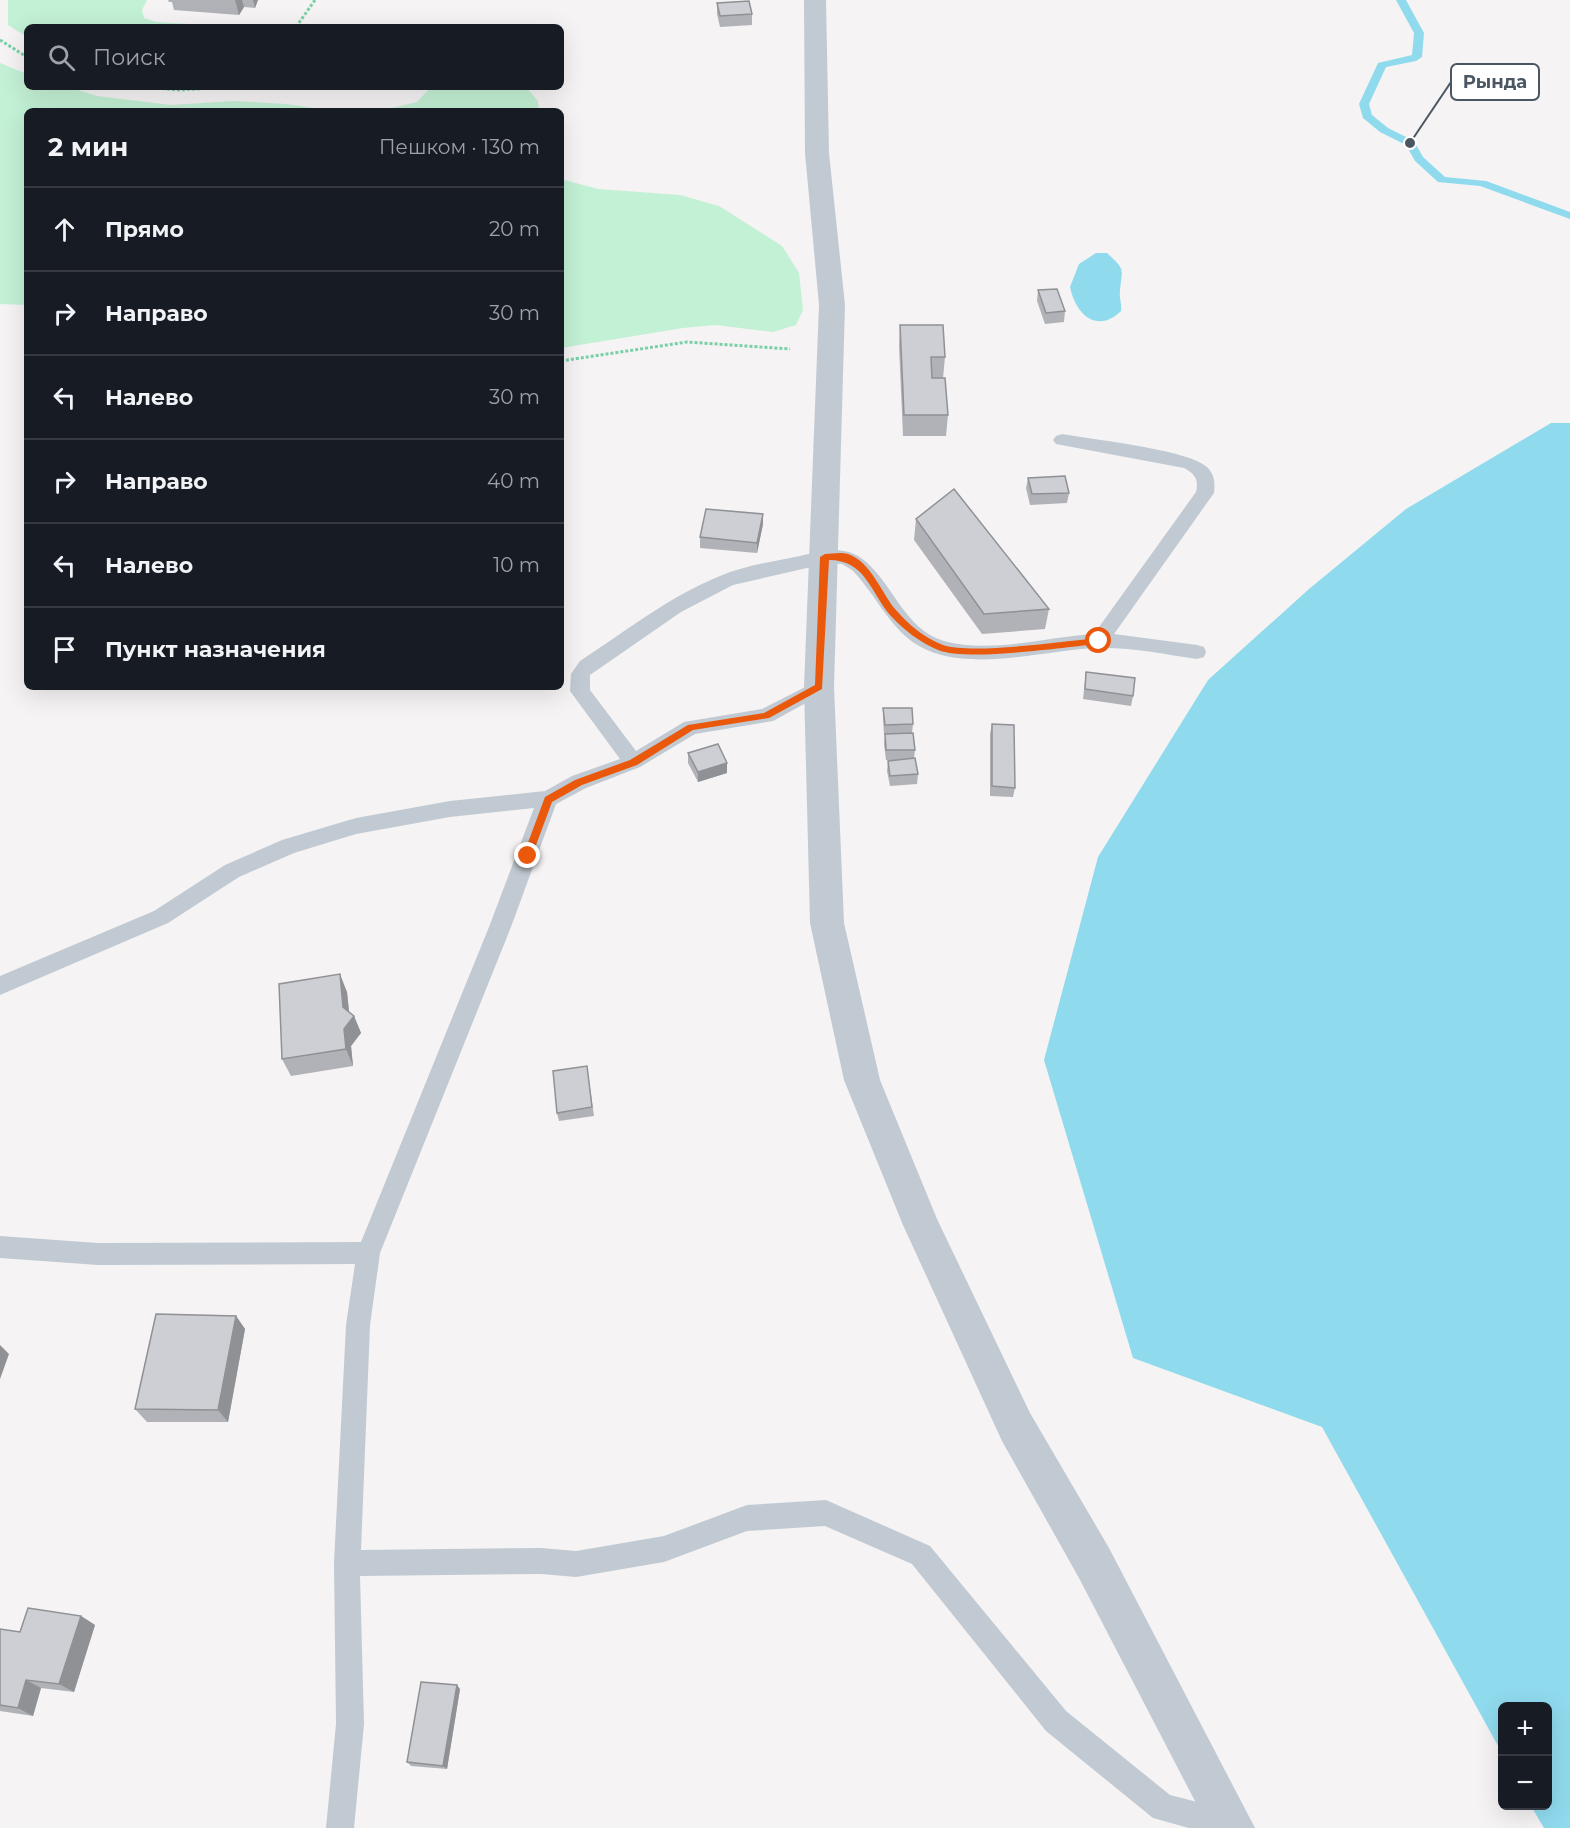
<!DOCTYPE html>
<html lang="ru">
<meta charset="utf-8">
<style>
body{margin:0;font-family:Montserrat,sans-serif;background:#242831;color:#f1f3f6}
.controls{position:absolute;right:18px;bottom:18px;display:grid;overflow:hidden;border-radius:9px;box-shadow:0 6px 24px #0002}
.controls button{width:54px;height:54px;display:grid;place-items:center;padding:0;border:0;border-bottom:2px solid #363941;background:#171b24;color:#f1f3f6;font:30px sans-serif}
.stop{position:absolute;width:18px;height:18px;margin:-14px;border:4px solid #ea580c;border-radius:50%;background:#fff}
.stop.end{background:#ea580c;border-color:#fff;box-shadow:0 2px 6px #0008}
.list{margin:0;padding:0;list-style:none}
h2{display:flex;justify-content:space-between;align-items:center;height:78px;margin:0;padding:0 24px;font-size:26px}
h2 small{font-size:20px;font-weight:400;color:#9ea1a6}
.list li{display:grid;grid-template-columns:39px 1fr auto;gap:18px;align-items:center;box-sizing:border-box;height:84px;padding:0 24px;border-top:2px solid #363941}
.list b{display:block;font-size:22px;white-space:nowrap}
.list em{font-size:20px;font-style:normal;color:#9ea1a6}
.icon{flex:none;width:33px;height:33px;fill:none;stroke:currentColor;stroke-width:2;stroke-linecap:round;stroke-linejoin:round}
.map{position:relative;flex:none;width:1570px;height:1828px;overflow:hidden}
.search{position:absolute;background:#171b24;box-shadow:0 6px 24px #0002;left:24px;top:24px;width:540px;height:66px;display:flex;align-items:center;gap:15px;box-sizing:border-box;padding:0 21px;border-radius:9px;color:#9ea1a6;font-size:22px}
.panel{position:absolute;background:#171b24;box-shadow:0 6px 24px #0002;left:24px;top:108px;width:540px;height:582px;border-radius:9px}
.map>svg:first-child{display:block}
.green{fill:#c3f1d5}
.water{fill:#90daee}
.lines{fill:none;stroke-linecap:round;stroke-linejoin:round}
.stream{fill:#90daee;fill-rule:evenodd}
.path{stroke:#7ad0a6;stroke-width:3;stroke-dasharray:3 2;stroke-linecap:butt}
.lane{fill:#c1cad2;fill-rule:evenodd}
.street{fill:#c1cad2;fill-rule:evenodd}
.wall{fill:#b0b2b7}
.shaded-wall{fill:#909195}
.building{fill:#cdcfd5;stroke:#909195;stroke-width:1.5}
.route{fill:#ea580c}
.leader{fill:none;stroke:#4a5661;stroke-width:2}
.callout-dot{fill:#4a5661;stroke:#fff;stroke-width:2}
.callout{fill:#fff;stroke:#4a5661;stroke-width:2}
.callout-label{font-size:18px;text-anchor:middle;font-weight:bold;fill:#4a5661}
</style>
<div class="map">
<svg width="1570" height="1828" viewBox="0 0 1570 1828">
<rect width="100%" height="100%" fill="#f5f3f3"/>
<!-- green -->
<path class="green" d="M8,0H147L142,10L144,18L156,22L241,27H27V37L8,25Z
M0,63L27,74V87H69L97,96L171,105L233,101L286,104L335,111H27V305L0,304Z
M431,87H526L538,101L539,111H379L417,102Z
M561,179L598,189L680,195L719,206L782,246L799,273L803,310L796,325L773,332L716,325L683,328L561,348Z"/>
<!-- water -->
<path class="water" d="M1096,253H1107C1126,271 1122,267 1120,291C1119,298 1122,304 1121,311C1097,334 1076,315 1070,287L1079,264Z
M1551,423H1570V1828H1544L1531,1806H1548V1706H1502V1753L1322,1427L1133,1358L1044,1060L1098,857L1208,680L1309,589L1406,509Z"/>
<g class="lines">
<!-- stream -->
<path class="stream" d="M1396,0H1406L1424,33L1422,57L1416,61L1386,67L1369,104L1372,115L1388,128L1414,141L1423,157L1445,177L1486,181L1570,212V219L1480,186L1438,182L1415,161L1406,145L1380,132L1363,118L1359,104L1378,63L1412,55L1414,33Z"/>
<!-- path -->
<path class="path" d="M296,27L315,0
M0,40L27,57
M142,87L179,90L228,87
M561,361L687,342L790,349"/>
<!-- lane -->
<path class="lane" d="M1062,434C1090,439 1190,450 1207,467C1215,475 1215,483 1214,493L1114,634L1197,645L1204,647L1206,652L1204,657L1197,659C1164,654 1131,647 1097,648C1041,650 958,677 910,640C886,621 873,591 852,570L842,564L829,563L733,585L681,612L590,675V690L636,751L684,722L762,709L819,680L826,682L829,687L826,692L773,721L695,734L640,767L586,788L556,804L511,927L380,1253L370,1325L361,1550L541,1548L576,1551L664,1536L747,1505L826,1500L930,1546L1066,1711L1170,1795L1240,1813L1244,1823L1242,1828H1189L1153,1818L1046,1731L912,1564L825,1526L747,1531L664,1562L576,1577L541,1574L360,1576L364,1724L354,1828H326L336,1724L334,1563L346,1325L355,1264L98,1265L0,1258V1236L98,1243L361,1242L489,927L534,808L450,817L356,834L294,853L239,877L168,923L0,995V976L154,911L225,865L282,840L356,818L450,801L545,791L572,776L620,759L570,691L571,674L580,661C626,631 670,596 720,576C744,566 770,562 795,557C817,552 842,544 861,558C893,581 903,629 944,641C991,654 1046,637 1094,634L1196,492C1199,479 1195,474 1184,468L1056,444L1053,440L1056,436Z"/>
<!-- street -->
<path class="street" d="M804,0H826L829,153L845,305L834,687L844,923L880,1080L937,1219L1030,1413L1109,1548L1255,1828H1209L1079,1578L1002,1441L903,1225L844,1080L810,923L804,687L819,305L805,153Z"/>
</g>
<!-- wall -->
<path class="wall" d="M168,0H258L255,8L244,7L239,15L174,10L172,2H169Z
M717,3L752,14V25L720,27L717,14Z
M1038,290L1065,311L1064,322L1045,324L1037,301Z
M900,325L945,357L943,378L948,415L946,436H903L899,346Z
M1028,478L1069,493L1067,503L1030,505L1026,488Z
M916,519L1049,609L1045,629L982,634L914,540Z
M763,524L757,553L700,548V537Z
M1086,672L1133,696L1131,706L1083,699Z
M883,708L913,724L912,733L915,750L914,758L918,774L917,784L890,786L887,771L888,761L897,760H886L884,744L885,735H884L883,718Z
M992,724L1015,788L1013,797L990,796V734Z
M688,753L727,773L698,782L688,763Z
M347,992L349,1012L354,1016L361,1033L351,1046L353,1066L291,1076L282,1059Z
M587,1066L594,1116L559,1121L557,1113Z
M236,1316L245,1329L228,1422H147L135,1409Z
M81,1616L95,1625L74,1692L41,1688L33,1716L0,1711V1629L20,1632Z
M460,1689L447,1769L411,1766L407,1762Z"/>
<!-- shaded-wall -->
<path class="shaded-wall" d="M235,0H242L244,7L239,15Z
M253,0H258L255,8Z
M763,514V524L757,553V543Z
M727,763V773L698,782V772Z
M340,974L347,992L350,1021L354,1016L361,1033L351,1046L353,1066L346,1049Z
M236,1316L245,1329L228,1422L218,1410Z
M0,1345L9,1354L0,1379Z
M81,1616L95,1625L74,1692L59,1684Z
M26,1680L41,1688L33,1716L18,1708Z
M457,1685L460,1689L447,1769L443,1766Z"/>
<!-- building -->
<path class="building" d="M749,1L752,14L720,16L717,3Z
M1057,289L1065,311L1046,313L1038,290Z
M900,325H943L945,357H931L932,378H945L948,415H904Z
M1065,476L1069,493L1032,494L1028,478Z
M954,489L1049,609L984,614L916,519Z
M706,509L763,514L757,543L700,537Z
M1086,672L1135,678L1133,696L1085,689Z
M883,708H912L913,724L885,725Z
M992,724L1014,725L1015,788L992,786Z
M913,733L915,750H886L885,734Z
M718,744L727,763L698,772L688,753Z
M915,758L918,774L890,776L888,761Z
M340,974L343,1007L354,1016L344,1029L346,1049L282,1059L279,984Z
M587,1066L592,1107L557,1113L553,1071Z
M156,1314L236,1316L218,1410L135,1409Z
M28,1608L81,1616L59,1684L26,1680L18,1708L0,1705V1629L20,1632Z
M421,1682L457,1685L443,1766L407,1762Z"/>
<!-- route -->
<path class="route" d="M825,554C832,554 841,552 848,554C871,562 881,592 895,609C908,624 924,638 943,645C974,655 1062,641 1099,638L1103,641L1099,644C1062,647 968,662 938,650C919,642 904,630 890,615C870,591 865,560 829,560L822,689L769,718L693,730L637,765L582,785L552,802L532,856L531,859H524L523,856L545,797L575,780L630,760L688,725L764,713L815,685L820,557Z"/>
<!-- callouts -->
<path class="leader" d="M1410 143L1451 82"/>
<circle class="callout-dot" cx="1410" cy="143" r="6"/>
<rect class="callout" x="1451" y="64" width="88" height="36" rx="6"/>
<g class="callout-label">
<text x="1495" y="88">Рында</text>
</g>
</svg>
<div class="controls">
<button>+</button>
<button>−</button>
</div>
<div class="stop" style="left:1099px;top:641px"></div>
<div class="stop end" style="left:528px;top:856px"></div>
<div class="search"><svg class="icon" aria-label="search" viewBox="0 0 24 24"><circle cx="10" cy="10" r="6"/><path d="M15 15l6 6"/></svg>Поиск</div>
<section class="panel">
<h2>2 мин<small>Пешком · 130 m</small></h2>
<ul class="list">
<li><svg class="icon" aria-label="ahead" viewBox="0 0 24 24"><path d="M12 20V5M6 11l6-6 6 6"/></svg><div><b>Прямо</b></div><em>20 m</em></li>
<li><svg class="icon" aria-label="right" viewBox="0 0 24 24"><path d="M7 20v-9h11M14 6l5 5-5 5"/></svg><div><b>Направо</b></div><em>30 m</em></li>
<li><svg class="icon" aria-label="left" viewBox="0 0 24 24"><path d="M17 20v-9H6M10 6l-5 5 5 5"/></svg><div><b>Налево</b></div><em>30 m</em></li>
<li><svg class="icon" aria-label="right" viewBox="0 0 24 24"><path d="M7 20v-9h11M14 6l5 5-5 5"/></svg><div><b>Направо</b></div><em>40 m</em></li>
<li><svg class="icon" aria-label="left" viewBox="0 0 24 24"><path d="M17 20v-9H6M10 6l-5 5 5 5"/></svg><div><b>Налево</b></div><em>10 m</em></li>
<li><svg class="icon" aria-label="arrive" viewBox="0 0 24 24"><path d="M6 21V4h12l-3 4 3 4H6"/></svg><div><b>Пункт назначения</b></div></li>
</ul>
</section>
</div>
